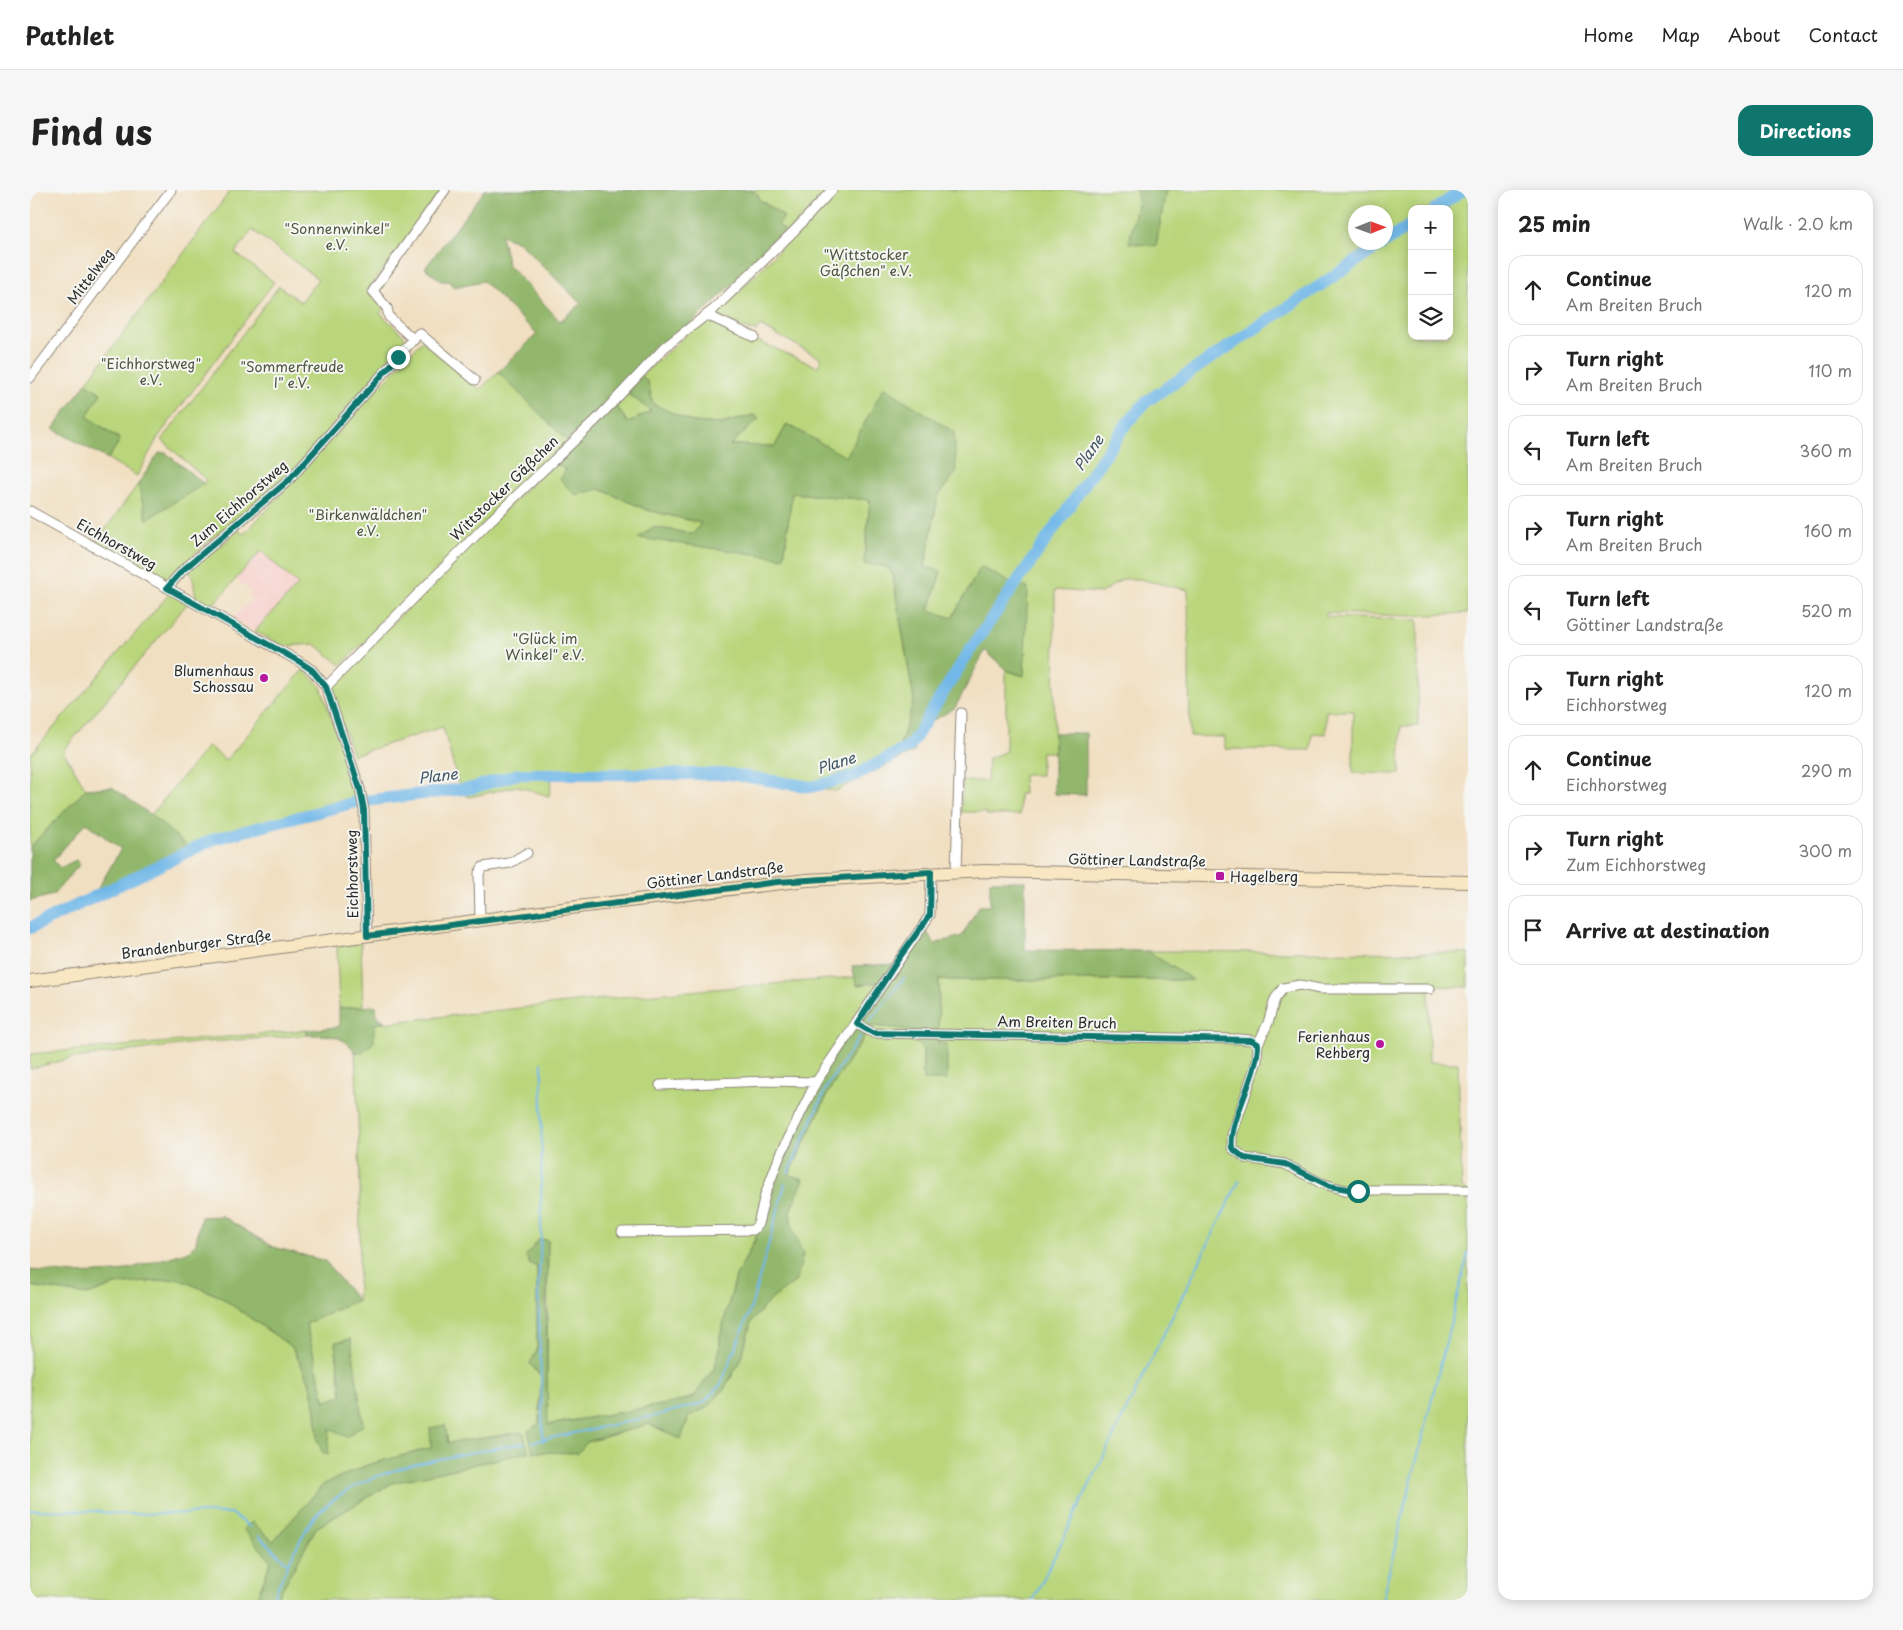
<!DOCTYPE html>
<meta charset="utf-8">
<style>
body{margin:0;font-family:"Playpen Sans",sans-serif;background:#f6f6f6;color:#222}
.controls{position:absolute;right:15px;top:15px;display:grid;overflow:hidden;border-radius:10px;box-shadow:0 2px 12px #0003}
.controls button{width:45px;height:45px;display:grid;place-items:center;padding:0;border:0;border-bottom:1px solid #e0e0e0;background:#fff;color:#222;font:25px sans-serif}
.compass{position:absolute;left:1318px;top:15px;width:45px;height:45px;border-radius:50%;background:#fff;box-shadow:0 2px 12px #0003;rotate:89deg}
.stop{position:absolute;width:15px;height:15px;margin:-11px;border:4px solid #0f766e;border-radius:50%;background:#fff}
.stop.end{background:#0f766e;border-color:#fff;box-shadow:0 1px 5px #0008}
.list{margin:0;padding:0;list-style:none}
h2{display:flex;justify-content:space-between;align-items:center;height:65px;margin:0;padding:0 20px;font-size:21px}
h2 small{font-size:16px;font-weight:400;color:#767676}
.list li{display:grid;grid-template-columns:32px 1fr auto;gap:15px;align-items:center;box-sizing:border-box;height:70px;margin:0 10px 10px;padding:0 10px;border:1px solid #e0e0e0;border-radius:15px}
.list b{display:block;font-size:19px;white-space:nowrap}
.list p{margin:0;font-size:16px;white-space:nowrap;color:#767676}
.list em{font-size:16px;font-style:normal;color:#767676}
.icon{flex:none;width:28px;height:28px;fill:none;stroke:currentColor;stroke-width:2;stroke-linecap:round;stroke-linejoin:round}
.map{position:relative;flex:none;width:1438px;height:1410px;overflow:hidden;border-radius:15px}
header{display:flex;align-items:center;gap:30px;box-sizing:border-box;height:70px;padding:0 25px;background:#fff;border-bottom:1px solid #e0e0e0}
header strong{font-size:24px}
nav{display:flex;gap:28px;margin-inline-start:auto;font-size:18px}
.intro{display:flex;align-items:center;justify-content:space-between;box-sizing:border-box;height:120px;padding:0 30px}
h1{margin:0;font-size:35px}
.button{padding:12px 22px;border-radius:15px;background:#0f766e;color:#fff;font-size:18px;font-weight:700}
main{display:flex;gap:30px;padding:0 30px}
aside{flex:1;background:#fff;border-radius:15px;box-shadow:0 2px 12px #0003}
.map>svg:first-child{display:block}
.built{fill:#f7d0cb}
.green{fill:#b9d67c;stroke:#728054}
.forest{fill:#92b76c;stroke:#5e714c;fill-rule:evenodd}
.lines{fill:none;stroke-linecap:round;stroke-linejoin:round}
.stream{stroke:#71b8e8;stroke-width:2}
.river{stroke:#71b8e8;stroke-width:12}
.street-casing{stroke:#8e8576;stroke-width:11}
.secondary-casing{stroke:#8e8576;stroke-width:14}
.street{stroke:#fff;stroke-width:9}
.secondary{stroke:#f9e7c3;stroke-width:12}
.route{stroke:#0f766e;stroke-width:6}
.poi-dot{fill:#b5179e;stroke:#f6f6f2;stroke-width:2}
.labels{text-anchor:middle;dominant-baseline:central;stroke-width:4;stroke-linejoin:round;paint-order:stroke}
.park-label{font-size:14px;fill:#4e563f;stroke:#f6f6f2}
.street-label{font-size:14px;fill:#2b2b2b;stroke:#f6f6f2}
.poi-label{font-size:14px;fill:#2b2b2b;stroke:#f6f6f2;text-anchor:end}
.water-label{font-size:15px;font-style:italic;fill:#405564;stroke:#f6f6f2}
</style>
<header>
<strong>Pathlet</strong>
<nav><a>Home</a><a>Map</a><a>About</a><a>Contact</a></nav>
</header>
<div class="intro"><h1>Find us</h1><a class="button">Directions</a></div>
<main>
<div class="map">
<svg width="1438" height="1410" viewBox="0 0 1438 1410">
<rect width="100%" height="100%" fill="#f6f6f2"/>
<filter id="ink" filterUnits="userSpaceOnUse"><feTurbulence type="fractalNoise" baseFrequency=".02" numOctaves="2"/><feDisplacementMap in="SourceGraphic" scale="10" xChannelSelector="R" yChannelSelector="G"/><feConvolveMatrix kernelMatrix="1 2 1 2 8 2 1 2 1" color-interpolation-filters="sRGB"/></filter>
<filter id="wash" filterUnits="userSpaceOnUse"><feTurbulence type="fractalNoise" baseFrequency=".0096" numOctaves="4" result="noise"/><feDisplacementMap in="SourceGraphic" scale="20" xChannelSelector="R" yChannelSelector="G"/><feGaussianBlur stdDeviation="1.12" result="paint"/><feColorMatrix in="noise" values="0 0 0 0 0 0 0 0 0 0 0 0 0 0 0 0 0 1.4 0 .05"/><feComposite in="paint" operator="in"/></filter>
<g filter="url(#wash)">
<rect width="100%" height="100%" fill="#f1dfc1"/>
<!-- built -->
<path class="built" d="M231,361L268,395L225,441L203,428L222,410L218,406L221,401L206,389Z"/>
<!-- green -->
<path class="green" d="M201,0H412L337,101L354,118L350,123L376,148L262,283L174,355L136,392L69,357L67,351L108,294L117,329L174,293L176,290L132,250L249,96L271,112L288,89L222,40L205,63L244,92L128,247L107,286L78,269L90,249L56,226L71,203L56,193Z
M721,0H798L757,43L748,35L754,27L729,9L728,5Z
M807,0H1106L1108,9L1100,53L1126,55L1136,0H1431L1403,19H1382V33L1356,51V22H1326V52L1353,53L1116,210L1098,233L1117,212L1382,35V146H1419V19H1407L1438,0V423L1380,426L1296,423V427L1388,430V536H1371L1370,584L1323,583V521H1296V544L1282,543L1281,560L1195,559V547L1160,546L1158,400L1109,389H1093L1071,403L1025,400L1024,562H1011V585H993L994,604H989L990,625H956V622H931L933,591H957L958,569L976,561V480L993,486L981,393L951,377L922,428L899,420L911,381L895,378L908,306L926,282L816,268L757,234L745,256L700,255L729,229L724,225L691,234L662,232L623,214L618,192L611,186L674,129L679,130L788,177L791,168L730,136L726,141L718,140L686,125V122L701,110Z
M392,151L450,199L468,182L537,251L311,475L285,454L253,456L225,441L268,395L231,361L180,418C156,405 170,399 159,380L199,349L207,339L213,344L218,340Z
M596,202L621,221L598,233L585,214Z
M523,272L536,280L545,304L570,299L617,320L671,333L663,344L623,337L754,367L762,303L840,310L834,373L855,376L862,382L884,510L870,555L882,554L885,561L806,601L693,588L614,586L522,588L519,606L487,596L440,607L431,603L413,537L323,565L299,497Z
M140,403L158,413L33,561L56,599L0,657V565Z
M274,479L291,497L329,614L185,649L163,661L121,625L178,556L196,570Z
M331,753L333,817L309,818L307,756Z
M1117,761L1438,763V797L1399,796V872L1428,873L1432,998L1438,1002V1410H246L286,1338L362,1293L498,1262L418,1253L415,1236L401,1258L337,1275L294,1294L243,1352L222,1332L214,1339L241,1371L226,1410H0V1096L58,1105L85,1095L148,1089L189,1106L262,1157L279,1191L286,1219L288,1252L299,1238L333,1235L305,1153L312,1205L295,1212L276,1134L327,1110C333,1027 329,945 325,862H332L344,834L601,806L825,787L827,795L852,792L706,1087L690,1146V1159L685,1177L664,1207L643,1213L517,1235L518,1050L500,1075L507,1076V1161L500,1173L511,1187L509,1234L557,1252L619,1234L651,1249L659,1226L678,1217L694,1199L711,1170L721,1132L739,1111L766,1091L773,1065L762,1039L760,1021L774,989L759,986L799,901L841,836L875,839L893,860V890L917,854L908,853L909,790H1162Z
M277,840V845L166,853L42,868L0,879V864Z"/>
<!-- forest -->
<path class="forest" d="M455,0H721L728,5L729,9L754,27L748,35L757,43L537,251L468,182L507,144L453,91L424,97L419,91H411L395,78ZM471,45L489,52L551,114L530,131L478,75Z
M1106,0H1136L1126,56L1099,53L1108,10Z
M611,186L618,192L623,214L662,232L691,234L724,225L729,229L700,255L745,256L757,234L816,267L854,197L924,242L926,282L908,306L895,377L911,381L899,420L922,428L951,377L981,393L998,398L994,486L976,480L955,460L925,518L898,533L882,554L870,556L884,510L862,382L855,376L834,374L840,310L762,303L754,368L608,348L623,337L663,344L671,333L617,320L570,299L545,305L530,289L536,280L523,272L585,214L598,233L621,221L596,202Z
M56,193L71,203L57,226L90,250L78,269L23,239Z
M129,263H136L174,294L117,329L108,294Z
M1024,543H1056V605L1024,604Z
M82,597L121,625L163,661L60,712L91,659L56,633L23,670L30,678L46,670L50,674L23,705L0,711V657L56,599Z
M960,691H995V760L1117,761L1163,790H909L908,853L917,854V890H893V860L875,839L841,836L799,901L759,985L774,989L760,1021L762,1039L773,1065L766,1091L739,1111L721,1132L711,1170L694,1199L678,1217L659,1226L651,1249L619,1234L557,1252L548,1263L503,1262L498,1241L509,1234L511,1187L500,1173L507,1161V1076L500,1075L496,1066L509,1049L518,1050L516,1114L518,1235L643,1213L664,1207L685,1177L690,1159V1146L706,1087L725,1050L744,991L788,892L852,792L827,795L822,776L870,774L895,738L904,754L932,746L949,716H960Z
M346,816L347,826L356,832L344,834V852L332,862H325C313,844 297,845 277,845V840L309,837V818Z
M192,1026L243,1057L295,1071L327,1110L276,1134L295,1212L312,1205L305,1152L321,1149L333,1235L317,1247L300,1238L298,1265L293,1263L288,1252L286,1219L279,1191L262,1157L189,1106L148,1089L85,1095L58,1105L0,1096V1080L44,1084L88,1082L157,1062L166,1053L171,1027Z
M415,1235L418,1253L493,1242L499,1262L362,1293L286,1338L246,1410H226L241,1371L213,1339L222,1332L243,1351L294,1294L337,1275L401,1258L400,1238Z"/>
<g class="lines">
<!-- stream -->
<path class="stream" d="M839,832L874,788
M512,873L511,1045L508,1101L513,1251
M759,982L797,896L830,846
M502,1252L628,1225L673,1213L691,1194L721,1118L755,994
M0,1320L65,1321L88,1324L201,1323L220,1337
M229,1346L258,1374L242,1410
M258,1374C267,1358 275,1337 287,1324C334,1274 430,1266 494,1253
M1003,1410L1209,991
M1352,1410L1438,1063"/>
<!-- river -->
<path class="river" d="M1405,19L1433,0
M1356,52L1382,34
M0,738L184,649L326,612L442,598L488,584H700L781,597L824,586L880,556L940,460L1097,233L1117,211L1355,52"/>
</g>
</g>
<g filter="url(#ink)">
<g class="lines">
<defs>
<path id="street" d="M677,125L724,147
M384,150L359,127L357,118L343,101L415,0
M0,188L141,0
M0,321L270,472L282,480L296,497L330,599L334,620L337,746
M137,398L153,380L259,290L389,143L445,190
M296,497L460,331L566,230L635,157L684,119L764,41L802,0
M926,681L931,523
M450,731L449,683L453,677L480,673L497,663
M1400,799H1290L1270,795L1253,798L1245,809L1238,833L1228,854L1227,871L1202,945V958L1215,968L1255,974L1291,993L1315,1000H1438
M827,834L843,843L1209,849L1221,850L1228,854
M630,895L738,891L786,892
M592,1042L723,1040L728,1034L735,1005L749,968L786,892L900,725L901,682"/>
<path id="secondary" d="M0,791L555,716L777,690L955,681L1438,692"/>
</defs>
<!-- street casing -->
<use href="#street" class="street-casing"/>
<!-- secondary casing -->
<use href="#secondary" class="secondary-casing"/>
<!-- street -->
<use href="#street" class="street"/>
<!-- secondary -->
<use href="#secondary" class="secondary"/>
</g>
</g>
<g class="lines" filter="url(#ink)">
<!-- route -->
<path class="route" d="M368,167L259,290L153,380L137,398L270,472L282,480L296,497L330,599L334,620L337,746L747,692L901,682L900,725L869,768L827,834L843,843L1221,850L1228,854C1228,887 1198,931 1202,958L1214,968L1255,974L1300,996L1328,1001"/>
</g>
<!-- markers -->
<g class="poi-dot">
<circle cx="234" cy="488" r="5"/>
<rect x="1185" y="681" width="10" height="10" rx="2.5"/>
<circle cx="1350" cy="854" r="5"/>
</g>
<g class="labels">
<!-- park labels -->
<g class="park-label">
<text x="307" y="38">"Sonnenwinkel"<tspan x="307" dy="16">e.V.</tspan></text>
<text x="836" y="64">"Wittstocker<tspan x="836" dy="16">Gäßchen" e.V.</tspan></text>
<text x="121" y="173">"Eichhorstweg"<tspan x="121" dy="16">e.V.</tspan></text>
<text x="262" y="176">"Sommerfreude<tspan x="262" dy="16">I" e.V.</tspan></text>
<text x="338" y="324">"Birkenwäldchen"<tspan x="338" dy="16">e.V.</tspan></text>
<text x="515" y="448">"Glück im<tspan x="515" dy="16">Winkel" e.V.</tspan></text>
</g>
<!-- street labels -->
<g class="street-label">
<text transform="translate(60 86) rotate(-53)">Mittelweg</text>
<text transform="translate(474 298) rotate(-44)">Wittstocker Gäßchen</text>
<text transform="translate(209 313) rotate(-41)">Zum Eichhorstweg</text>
<text transform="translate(87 354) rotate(29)">Eichhorstweg</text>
<text transform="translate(1107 670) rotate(1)">Göttiner Landstraße</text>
<text transform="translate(322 684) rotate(-91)">Eichhorstweg</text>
<text transform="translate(685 685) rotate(-7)">Göttiner Landstraße</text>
<text transform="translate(166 754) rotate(-7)">Brandenburger Straße</text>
<text transform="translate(1027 832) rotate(1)">Am Breiten Bruch</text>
</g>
<!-- poi labels -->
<g class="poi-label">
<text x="224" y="480">Blumenhaus<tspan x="224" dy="16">Schossau</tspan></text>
<text x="1200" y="686" text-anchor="start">Hagelberg</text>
<text x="1340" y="846">Ferienhaus<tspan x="1340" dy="16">Rehberg</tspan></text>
</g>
<!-- water labels -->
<g class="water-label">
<text transform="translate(1058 262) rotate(-55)">Plane</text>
<text transform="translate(806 572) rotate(-18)">Plane</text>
<text transform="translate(408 585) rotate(-7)">Plane</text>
</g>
</g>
</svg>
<div class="controls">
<button>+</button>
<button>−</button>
<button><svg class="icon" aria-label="layers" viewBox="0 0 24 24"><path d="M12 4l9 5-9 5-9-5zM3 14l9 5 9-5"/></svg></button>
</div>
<svg class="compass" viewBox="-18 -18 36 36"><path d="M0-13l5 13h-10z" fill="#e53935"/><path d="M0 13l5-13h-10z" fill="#767676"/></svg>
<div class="stop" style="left:1328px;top:1001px"></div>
<div class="stop end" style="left:368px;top:167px"></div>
</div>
<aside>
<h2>25 min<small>Walk · 2.0 km</small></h2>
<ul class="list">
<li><svg class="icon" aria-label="ahead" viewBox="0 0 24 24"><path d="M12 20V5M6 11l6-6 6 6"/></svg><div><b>Continue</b><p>Am Breiten Bruch</p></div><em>120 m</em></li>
<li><svg class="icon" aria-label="right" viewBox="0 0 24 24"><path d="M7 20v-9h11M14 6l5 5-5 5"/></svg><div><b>Turn right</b><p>Am Breiten Bruch</p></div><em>110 m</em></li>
<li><svg class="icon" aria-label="left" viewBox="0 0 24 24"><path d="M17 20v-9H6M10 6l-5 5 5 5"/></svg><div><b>Turn left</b><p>Am Breiten Bruch</p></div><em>360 m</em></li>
<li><svg class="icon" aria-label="right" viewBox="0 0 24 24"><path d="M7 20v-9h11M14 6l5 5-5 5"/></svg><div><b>Turn right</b><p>Am Breiten Bruch</p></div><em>160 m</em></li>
<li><svg class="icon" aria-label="left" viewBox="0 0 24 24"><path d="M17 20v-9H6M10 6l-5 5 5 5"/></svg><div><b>Turn left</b><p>Göttiner Landstraße</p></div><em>520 m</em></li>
<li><svg class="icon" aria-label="right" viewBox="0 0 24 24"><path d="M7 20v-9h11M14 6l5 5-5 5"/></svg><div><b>Turn right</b><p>Eichhorstweg</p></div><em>120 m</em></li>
<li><svg class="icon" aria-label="ahead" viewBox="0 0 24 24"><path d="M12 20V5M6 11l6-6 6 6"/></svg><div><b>Continue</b><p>Eichhorstweg</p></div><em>290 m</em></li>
<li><svg class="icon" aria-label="right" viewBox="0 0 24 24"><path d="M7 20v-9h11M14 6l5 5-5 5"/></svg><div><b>Turn right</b><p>Zum Eichhorstweg</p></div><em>300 m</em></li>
<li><svg class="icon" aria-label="arrive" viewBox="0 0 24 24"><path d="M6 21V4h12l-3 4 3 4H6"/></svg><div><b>Arrive at destination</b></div></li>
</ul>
</aside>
</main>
